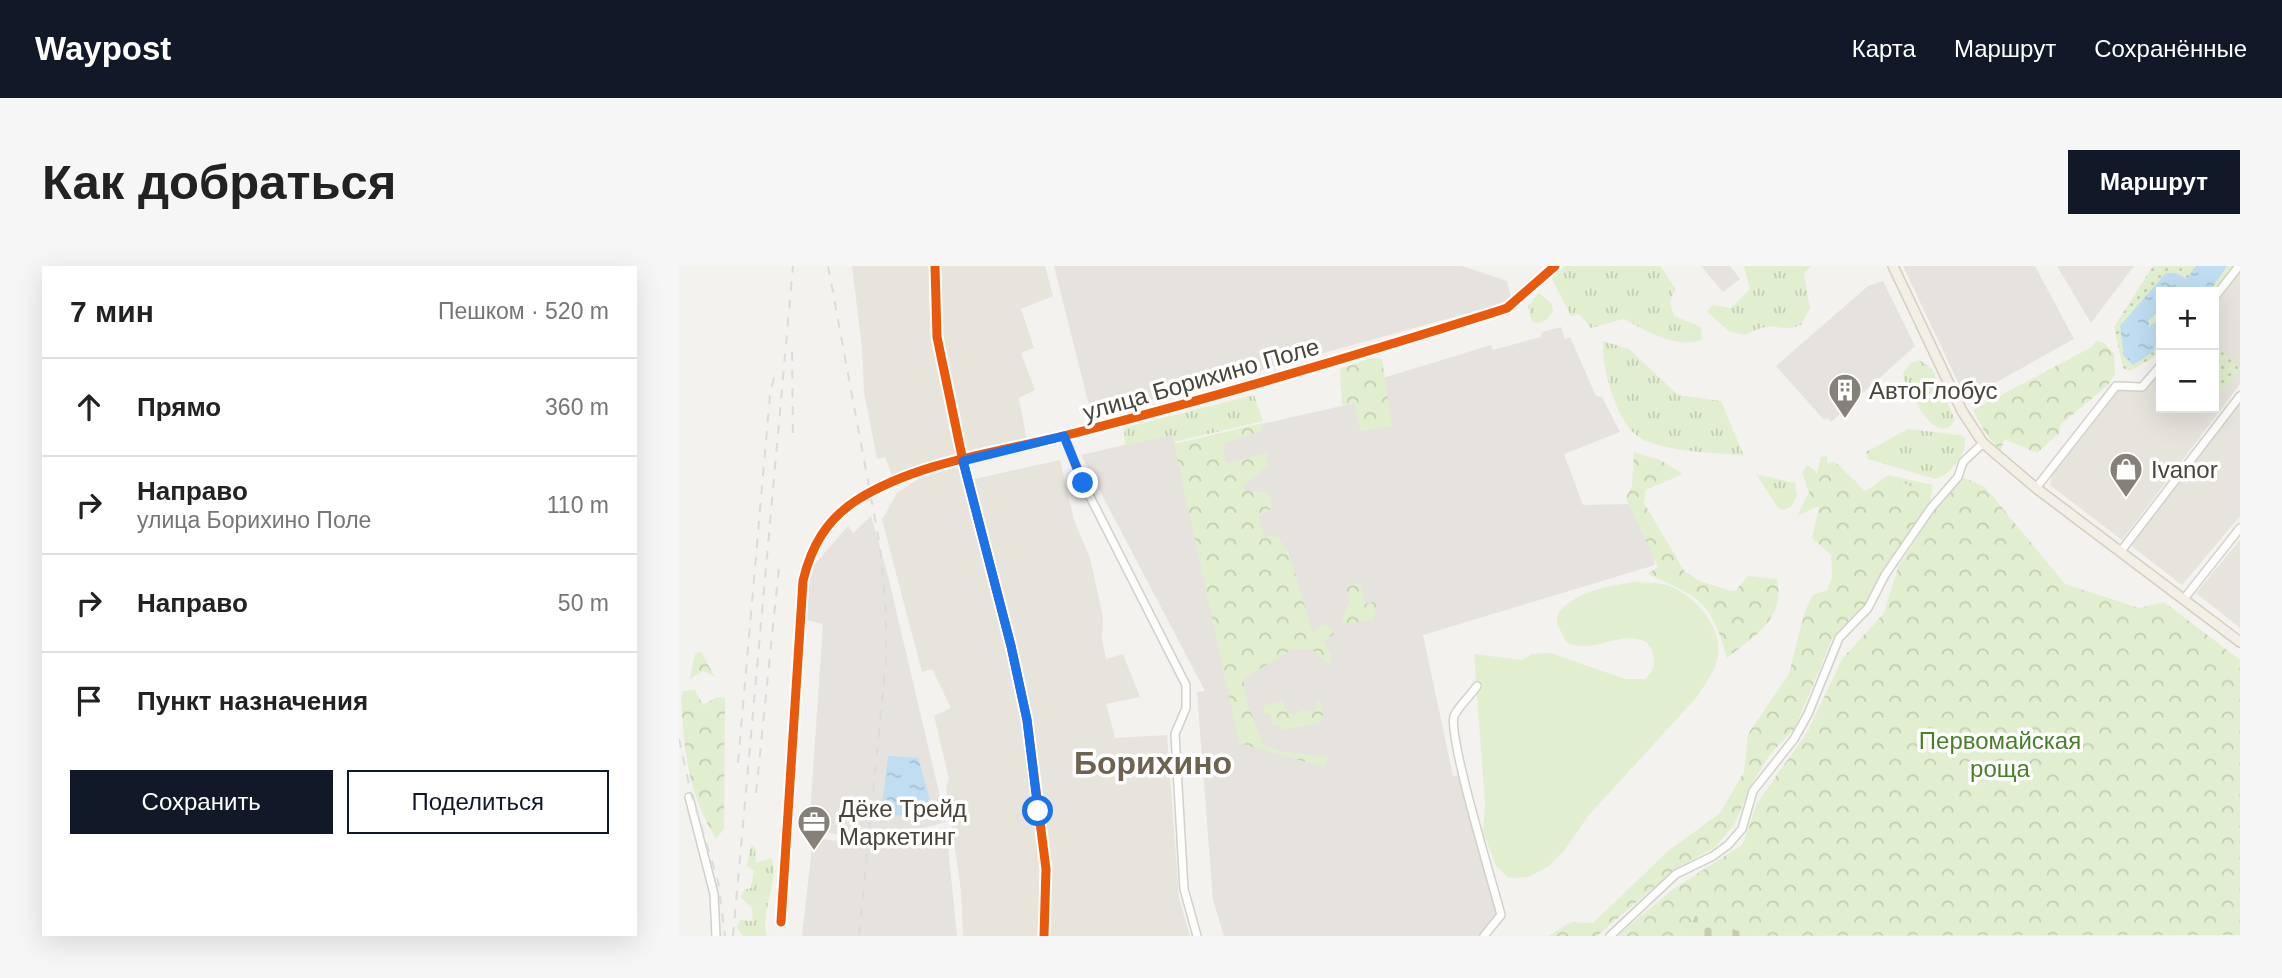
<!DOCTYPE html>
<html lang="ru">
<meta charset="utf-8">
<style>
body{margin:0;font-family:Helvetica,sans-serif;background:#f6f6f6;color:#222}
.controls{position:absolute;right:21px;top:21px;display:grid;overflow:hidden;border-radius:0px;box-shadow:0 7px 28px #0002}
.controls button{width:63px;height:63px;display:grid;place-items:center;padding:0;border:0;border-bottom:2px solid #e0e0e0;background:#fff;color:#222;font:35px sans-serif}
.stop{position:absolute;width:21px;height:21px;margin:-16px;border:5px solid #1a73e8;border-radius:50%;background:#fff}
.stop.end{background:#1a73e8;border-color:#fff;box-shadow:0 2px 7px #0008}
.list{margin:0;padding:0;list-style:none}
h2{display:flex;justify-content:space-between;align-items:center;height:91px;margin:0;padding:0 28px;font-size:30px}
h2 small{font-size:23px;font-weight:400;color:#767676}
.list li{display:grid;grid-template-columns:46px 1fr auto;gap:21px;align-items:center;box-sizing:border-box;height:98px;padding:0 28px;border-top:2px solid #e0e0e0}
.list b{display:block;font-size:26px;white-space:nowrap}
.list p{margin:0;font-size:23px;white-space:nowrap;color:#767676}
.list em{font-size:23px;font-style:normal;color:#767676}
.actions{display:flex;gap:14px;padding:21px 28px}
.actions a{flex:1;padding:16px 0;border:2px solid #111827;border-radius:0px;text-align:center;font-size:24px;color:#111827}
.actions .main{background:#111827;color:#fff}
.icon{flex:none;width:38px;height:38px;fill:none;stroke:currentColor;stroke-width:2;stroke-linecap:round;stroke-linejoin:round}
.map{position:relative;flex:none;width:1561px;height:670px;overflow:hidden;border-radius:0px}
header{display:flex;align-items:center;gap:42px;box-sizing:border-box;height:98px;padding:0 35px;background:#111827;color:#fff}
header strong{font-size:33px}
nav{display:flex;gap:38px;margin-inline-start:auto;font-size:24px}
.intro{display:flex;align-items:center;justify-content:space-between;box-sizing:border-box;height:168px;padding:0 42px}
h1{margin:0;font-size:49px}
.button{padding:18px 32px;border-radius:0px;background:#111827;color:#fff;font-size:24px;font-weight:700}
main{display:flex;gap:42px;padding:0 42px}
aside{flex:1;background:#fff;border-radius:0px;box-shadow:0 7px 28px #0002}
.map>svg:first-child{display:block}
.residential{fill:#e7e4dc}
.industrial{fill:#e6e2de}
.grass{fill:url(#grass-tufts)}
.forest{fill:url(#forest-crowns)}
.cemetery{fill:url(#cemetery-stones)}
.park{fill:url(#park-dots)}
.pitch{fill:#e1eecf}
.water{fill:url(#water-ripples)}
.lines{fill:none;stroke-linecap:round;stroke-linejoin:round}
.minor-casing{stroke:#d2d0cb;stroke-width:10}
.major-casing{stroke:#d6cebb;stroke-width:12}
.minor{stroke:#fdfdfc;stroke-width:7}
.major{stroke:#f2efe6;stroke-width:9}
.rail{stroke:#dbdbda;stroke-width:2;stroke-dasharray:9 9;stroke-linecap:butt}
.cycleway-casing{stroke:#fff;stroke-width:13}
.cycleway{stroke:#e8590c;stroke-width:9}
.route{stroke:#1a73e8;stroke-width:9}
.labels{text-anchor:middle;dominant-baseline:central;stroke-width:7;stroke-linejoin:round;paint-order:stroke}
.street-label{font-size:24px;fill:#4b4439;stroke:#fff}
.poi-label{font-size:24px;fill:#4b4439;stroke:#fff;text-anchor:start}
.park-label{font-size:24px;fill:#4a7f2a;stroke:#fff}
.district-label{font-size:32px;font-weight:bold;fill:#6e6250;stroke:#fff}
</style>
<header>
<strong>Waypost</strong>
<nav><a>Карта</a><a>Маршрут</a><a>Сохранённые</a></nav>
</header>
<div class="intro"><h1>Как добраться</h1><a class="button">Маршрут</a></div>
<main>
<aside>
<h2>7 мин<small>Пешком · 520 m</small></h2>
<ul class="list">
<li><svg class="icon" aria-label="ahead" viewBox="0 0 24 24"><path d="M12 20V5M6 11l6-6 6 6"/></svg><div><b>Прямо</b></div><em>360 m</em></li>
<li><svg class="icon" aria-label="right" viewBox="0 0 24 24"><path d="M7 20v-9h11M14 6l5 5-5 5"/></svg><div><b>Направо</b><p>улица Борихино Поле</p></div><em>110 m</em></li>
<li><svg class="icon" aria-label="right" viewBox="0 0 24 24"><path d="M7 20v-9h11M14 6l5 5-5 5"/></svg><div><b>Направо</b></div><em>50 m</em></li>
<li><svg class="icon" aria-label="arrive" viewBox="0 0 24 24"><path d="M6 21V4h12l-3 4 3 4H6"/></svg><div><b>Пункт назначения</b></div></li>
</ul>
<div class="actions"><a class="main">Сохранить</a><a>Поделиться</a></div>
</aside>
<div class="map">
<svg width="1561" height="670" viewBox="0 0 1561 670">
<defs>
<pattern id="grass-tufts" width="24" height="20" patternUnits="userSpaceOnUse" patternTransform="scale(1.75)"><rect width="24" height="20" fill="#e1eecf"/><path d="M3 7l-1-3M5 7V3M7 7l1-3M15 17l-1-3M17 17v-4M19 17l1-3" fill="none" stroke="#c3cdb2"/></pattern>
<pattern id="forest-crowns" width="20" height="18" patternUnits="userSpaceOnUse" patternTransform="scale(1.75)"><rect width="20" height="18" fill="#e1eecf"/><path d="M2 6a3 3 0 1 1 6 0M12 15a3 3 0 1 1 6 0" fill="none" stroke="#c3cdb2"/></pattern>
<pattern id="cemetery-stones" width="16" height="16" patternUnits="userSpaceOnUse" patternTransform="scale(1.75)"><rect width="16" height="16" fill="#e1eecf"/><path d="M2 7V4a2 2 0 0 1 4 0v3zM10 15v-3a2 2 0 0 1 4 0v3z" fill="#c3cdb2"/></pattern>
<pattern id="park-dots" width="8" height="8" patternUnits="userSpaceOnUse" patternTransform="scale(1.75)"><rect width="8" height="8" fill="#e1eecf"/><path d="M2 2h.1M6 6h.1" fill="none" stroke="#c3cdb2" stroke-width="1.8" stroke-linecap="round"/></pattern>
<pattern id="water-ripples" width="26" height="14" patternUnits="userSpaceOnUse" patternTransform="scale(1.75)"><rect width="26" height="14" fill="#c0ddf1"/><path d="M2 4q2-2 4 0t4 0M15 11q2-2 4 0t4 0" fill="none" stroke="#a6bfcf"/></pattern>
</defs>
<rect width="100%" height="100%" fill="#f4f2ee"/>
<!-- residential -->
<path class="residential" d="M173,0H251L256,73L278,191L214,212L206,191L198,193L185,126L183,82Z
M258,0H366L374,30L342,43L355,82L342,87L356,124L340,132L348,175L288,190L261,60Z
M1561,2V118L1443,274L1371,219L1373,208L1440,124L1467,123L1482,103V142H1535V36Z
M1561,138V250L1503,319L1450,278Z
M381,194L395,254L411,292L424,351L423,373L427,393L444,388L461,431L427,438L436,472L488,469L500,632L511,670H370L372,598L350,439L295,213Z
M281,200L343,448L361,605L360,670H284L282,625L267,522L270,513L255,450L272,442L253,403L243,406L203,254L218,227L241,212Z
M1561,274V362L1517,327Z"/>
<!-- industrial -->
<path class="industrial" d="M375,0H783L828,15L833,35L413,151Z
M1022,0H1051L1061,13L1044,26Z
M1224,0H1356L1395,73L1287,133Z
M1378,0H1455L1412,57Z
M1204,15L1236,80L1152,156L1148,152L1145,154L1097,100L1189,20Z
M882,61L886,73L891,71L917,130L923,131L941,166L885,188L904,239L952,238L973,286L976,299L744,369L774,510L781,509L819,652L802,670H545L534,634L518,426L526,425L402,189L493,168L496,178L675,137L713,161L704,112L812,79L814,84L862,71L863,66Z
M192,250L208,306L267,556L210,571H177L130,564L144,358L123,353L126,325L135,299L169,260L174,267Z
M267,561L278,670H123L134,572L196,579Z"/>
<!-- grass -->
<path class="grass" d="M886,0H981L996,22L991,36L995,50L1022,61L1023,74C996,83 968,65 944,53L912,62L900,48L892,50L873,13Z
M1065,0H1132L1125,8L1131,42L1122,59C1098,68 1095,52 1067,69L1051,66L1028,46L1034,39L1052,42L1071,23Z
M860,27L873,38L874,45C868,54 864,59 853,56L849,40Z
M924,75L950,83L999,129L1042,135L1065,190C1033,186 993,187 963,173C938,161 922,100 924,75Z
M1241,94L1253,103L1276,154C1257,185 1231,125 1225,113L1224,107L1232,97Z
M575,129L584,155L495,176L493,169L446,180L445,162Z
M1229,163L1281,169L1286,172C1288,189 1272,208 1256,213L1189,193L1187,186Z
M1077,208L1116,217L1118,229L1112,241L1105,244L1099,242Z
M1209,209L1254,219L1241,225H1187Z
M72,579L76,581L77,597L93,592C100,617 80,650 88,670H64L58,662L61,654L74,655L73,643L62,631L65,624L72,622L75,605L68,600Z"/>
<!-- forest -->
<path class="forest" d="M1417,75L1425,77L1435,88L1436,108L1429,119L1381,159L1380,167L1358,187L1326,173L1321,185L1305,165L1294,144L1413,81Z
M691,92L703,93L713,161L681,165L675,137L663,139L661,103Z
M584,157L583,164L544,178L547,197L588,187V200L563,221L568,225L590,226L593,242L580,250L584,269L599,271L610,287L634,368L641,360H651L655,368L645,375L652,390L651,400L634,384L614,383L564,413L569,439L584,478L601,485L649,491L645,501L560,477L495,178Z
M955,186L981,194L1004,208L967,224L965,237L1006,306L1021,315L1055,326L1069,310L1098,313C1107,354 1074,370 1048,392C1032,334 1021,332 969,308L979,301L947,232L953,220Z
M1148,190V197L1156,196L1186,225L1219,214L1240,225L1254,219L1251,236L1196,317L1185,340L1153,373L1116,462L1092,487L1075,514L1055,559L1035,582L996,603L918,670H869L892,656L914,657L989,585L1041,547L1065,506L1069,468L1110,408L1126,345L1134,329L1148,324L1153,311L1152,289L1133,272L1140,240L1118,250L1130,226L1123,206L1129,199L1138,207L1142,191Z
M1286,212L1306,221L1386,318L1460,342L1485,336L1561,394V669L938,670L993,624L1064,578L1078,537L1129,465L1163,393L1205,347L1219,301L1260,238L1266,217Z
M682,317L686,338L695,336L698,340L694,354L666,358L663,355L670,335L667,319Z
M22,386L36,411L24,405L11,413L16,387Z
M16,424L24,439L38,431L46,432L45,563L37,573C8,524 6,488 2,433L4,425Z
M604,435L607,446L616,449L623,444L636,446L637,437L641,435L644,448L640,457L601,465L600,459L594,460L591,448L586,449L584,440Z"/>
<!-- cemetery -->
<path class="cemetery" d="M1016,650L1074,670H1009Z"/>
<!-- park -->
<path class="park" d="M1474,0H1557L1535,27L1482,26V87L1451,105L1444,102L1435,61Z
M1540,83L1561,103L1535,136V90Z"/>
<!-- pitch -->
<path class="pitch" d="M955,316C966,317 978,316 988,319C1015,328 1047,364 1038,394C1034,408 1025,420 1017,432L909,550L885,585L870,600L850,611L830,612L817,600L804,566L806,538L795,388L843,394L853,388L872,387L946,413H966C978,403 978,387 967,376C939,363 920,388 888,377L878,358L879,347C898,325 928,320 955,316Z"/>
<!-- water -->
<path class="water" d="M1517,0H1548L1530,26H1482V47L1476,48L1470,54V61L1482,52C1482,83 1479,83 1454,99L1445,90L1441,60L1487,7H1497L1508,13Z
M209,490L239,492L251,533L250,537L226,549L202,550Z"/>
<g class="lines">
<defs>
<path id="minor" d="M256,0L258,71L284,195L332,380L348,454L367,603L365,670
M1535,32L1560,0
M385,170L404,217L507,419V442L496,468L505,623L518,670
M1357,222L1437,120L1463,121L1482,99
M1442,285L1561,130
M1504,334L1561,262
M798,420C792,429 779,441 775,450C769,472 814,618 822,649L805,670
M10,531L35,628L37,670
M102,656L124,315C132,281 147,254 178,234C243,193 331,185 404,165C543,129 679,89 816,46L828,42L876,0
M931,670L997,608L1034,590L1049,579L1063,563L1074,525L1115,473L1129,448L1160,372L1189,342L1206,309L1252,242L1279,211L1284,196L1304,177"/>
<path id="major" d="M1214,0L1283,145L1304,177L1357,222L1561,376"/>
</defs>
<!-- minor casing -->
<use href="#minor" class="minor-casing"/>
<!-- major casing -->
<use href="#major" class="major-casing"/>
<!-- minor -->
<use href="#minor" class="minor"/>
<!-- major -->
<use href="#major" class="major"/>
<!-- rail -->
<path class="rail" d="M149,0L201,280L207,347V395L180,670
M113,86L114,174
M0,473L12,527L39,615L46,670
M59,497L91,129L96,107
M77,527L100,301
M54,670L114,0"/>
<defs>
<path id="cycleway" d="M256,0L258,71L284,195L332,380L348,454L367,603L365,670
M102,656L124,315C132,281 147,254 178,234C243,193 331,185 404,165C543,129 679,89 816,46L828,42L876,0"/>
</defs>
<!-- cycleway casing -->
<use href="#cycleway" class="cycleway-casing"/>
<!-- cycleway -->
<use href="#cycleway" class="cycleway"/>
</g>
<g class="lines">
<!-- route -->
<path class="route" d="M359,545L348,454L332,380L284,195L385,170L404,217"/>
</g>
<!-- icons -->
<defs>
<symbol id="building-pin" viewBox="-11 -11 22 30"><path d="M0 17L-7.5 6A9.5 9.5 0 1 1 7.5 6Z" fill="#868178" stroke="#fff"/><path d="M-4-6H4V6H1V3H-1V6H-4ZM-2.5-4.3h1.7v1.8h-1.7ZM.8-4.3h1.7v1.8H.8ZM-2.5-1h1.7V.8h-1.7ZM.8-1h1.7V.8H.8Z" fill="#fff"/></symbol>
<symbol id="shop-pin" viewBox="-11 -11 22 30"><path d="M0 17L-7.5 6A9.5 9.5 0 1 1 7.5 6Z" fill="#868178" stroke="#fff"/><path d="M-5-2.5h2.3a2.7 3.5 0 0 1 5.4 0H5L5.5 6h-11ZM-1.5-2.5h3a1.5 2.3 0 0 0-3 0Z" fill="#fff"/></symbol>
<symbol id="office-pin" viewBox="-11 -11 22 30"><path d="M0 17L-7.5 6A9.5 9.5 0 1 1 7.5 6Z" fill="#868178" stroke="#fff"/><path d="M-6-3h4V-5.5h4V-3h4V5H-6ZM-1-4.5V-3h2v-1.5ZM-6 0V1H6V0Z" fill="#fff"/></symbol>
</defs>
<g fill-rule="evenodd">
<use href="#building-pin" x="1147" y="105" width="38" height="52"/>
<use href="#shop-pin" x="1428" y="184" width="38" height="52"/>
<use href="#office-pin" x="116" y="537" width="38" height="52"/>
</g>
<g class="labels">
<!-- street labels -->
<g class="street-label">
<text transform="translate(522 113) rotate(-16)">улица Борихино Поле</text>
</g>
<!-- poi labels -->
<g class="poi-label">
<text x="1190" y="124">АвтоГлобус</text>
<text x="1472" y="203">Ivanor</text>
<text x="160" y="542">Дёке Трейд<tspan x="160" dy="28">Маркетинг</tspan></text>
</g>
<!-- park labels -->
<g class="park-label">
<text x="1321" y="474">Первомайская<tspan x="1321" dy="28">роща</tspan></text>
</g>
<!-- district labels -->
<g class="district-label">
<text x="474" y="497">Борихино</text>
</g>
</g>
</svg>
<div class="controls">
<button>+</button>
<button>−</button>
</div>
<div class="stop" style="left:359px;top:545px"></div>
<div class="stop end" style="left:404px;top:217px"></div>
</div>
</main>
